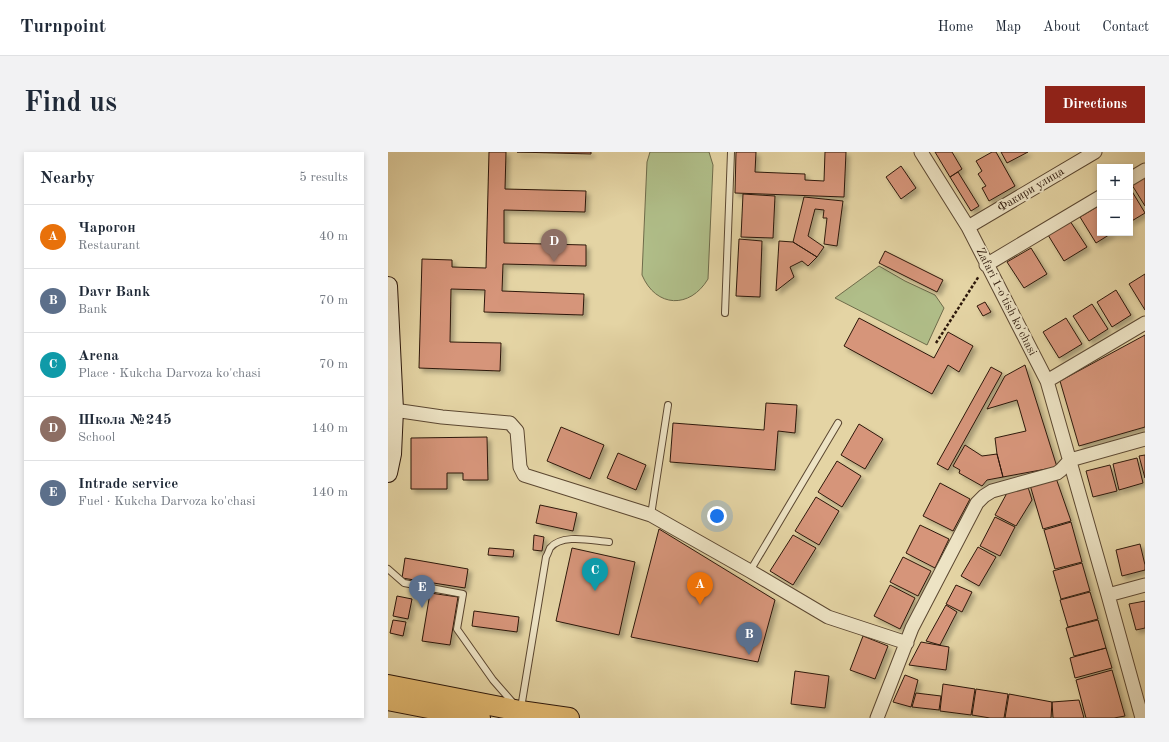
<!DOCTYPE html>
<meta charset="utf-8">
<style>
body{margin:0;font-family:"Old Standard TT",serif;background:#f2f2f3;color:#1f2937}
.controls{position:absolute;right:12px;top:12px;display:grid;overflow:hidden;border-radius:0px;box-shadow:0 2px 6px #0003}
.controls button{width:36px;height:36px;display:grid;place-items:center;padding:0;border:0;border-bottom:1px solid #e0e1e3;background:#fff;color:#1f2937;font:20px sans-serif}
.you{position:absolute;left:329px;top:364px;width:14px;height:14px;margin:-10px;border:3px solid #fff;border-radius:50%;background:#1a73e8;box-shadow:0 0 0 6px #1a73e833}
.badge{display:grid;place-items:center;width:26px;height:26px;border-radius:50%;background:#8f2418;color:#fff;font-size:13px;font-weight:700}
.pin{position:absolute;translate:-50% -33px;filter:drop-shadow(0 1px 2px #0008)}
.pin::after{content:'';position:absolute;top:21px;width:14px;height:12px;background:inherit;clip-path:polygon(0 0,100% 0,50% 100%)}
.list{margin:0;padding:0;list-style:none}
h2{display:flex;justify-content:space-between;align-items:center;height:52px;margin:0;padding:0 16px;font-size:17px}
h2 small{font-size:13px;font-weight:400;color:#747a83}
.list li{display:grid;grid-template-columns:26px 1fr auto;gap:12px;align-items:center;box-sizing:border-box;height:64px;padding:0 16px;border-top:1px solid #e0e1e3}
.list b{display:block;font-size:15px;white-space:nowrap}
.list p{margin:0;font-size:13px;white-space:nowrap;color:#747a83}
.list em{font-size:13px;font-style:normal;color:#747a83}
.map{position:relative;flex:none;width:757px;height:566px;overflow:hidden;border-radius:0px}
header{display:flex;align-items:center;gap:24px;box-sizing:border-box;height:56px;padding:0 20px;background:#fff;border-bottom:1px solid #e0e1e3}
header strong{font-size:19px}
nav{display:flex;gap:22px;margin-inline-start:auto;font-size:14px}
.intro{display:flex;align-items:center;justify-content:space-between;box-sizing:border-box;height:96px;padding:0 24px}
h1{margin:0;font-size:28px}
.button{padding:10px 18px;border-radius:0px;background:#8f2418;color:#fff;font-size:14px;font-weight:700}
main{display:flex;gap:24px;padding:0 24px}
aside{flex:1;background:#fff;border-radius:0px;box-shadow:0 2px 6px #0003}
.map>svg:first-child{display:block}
.green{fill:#b0be89;stroke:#6e6b4a}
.building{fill:#d6957a;stroke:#2d180b;filter:url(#shadow)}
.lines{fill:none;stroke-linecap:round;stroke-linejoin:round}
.lane-casing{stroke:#5b4731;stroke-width:8}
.street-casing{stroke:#5b4731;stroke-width:15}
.secondary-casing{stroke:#2d180b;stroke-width:20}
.primary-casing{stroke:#2d180b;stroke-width:22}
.path{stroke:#2d180b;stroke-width:2.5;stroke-dasharray:3 2;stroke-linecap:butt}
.lane{stroke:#ede3c4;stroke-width:6}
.street{stroke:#ede3c4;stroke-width:13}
.secondary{stroke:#ede3c4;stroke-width:18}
.primary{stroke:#e2ba72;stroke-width:20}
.labels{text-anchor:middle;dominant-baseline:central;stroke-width:4;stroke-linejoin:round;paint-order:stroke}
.street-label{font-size:12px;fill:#2d180b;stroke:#ede3c4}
</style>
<header>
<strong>Turnpoint</strong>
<nav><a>Home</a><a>Map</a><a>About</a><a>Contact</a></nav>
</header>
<div class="intro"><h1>Find us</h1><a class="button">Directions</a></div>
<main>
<aside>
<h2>Nearby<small>5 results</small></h2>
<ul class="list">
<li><span class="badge" style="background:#e8710a">A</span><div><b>Чарогон</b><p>Restaurant</p></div><em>40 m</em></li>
<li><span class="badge" style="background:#5c6f8a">B</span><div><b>Davr Bank</b><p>Bank</p></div><em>70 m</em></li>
<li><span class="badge" style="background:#0f9aa8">C</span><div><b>Arena</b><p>Place · Kukcha Darvoza ko'chasi</p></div><em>70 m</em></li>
<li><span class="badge" style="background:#8d6e63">D</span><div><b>Школа №245</b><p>School</p></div><em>140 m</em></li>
<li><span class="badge" style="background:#5c6f8a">E</span><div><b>Intrade service</b><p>Fuel · Kukcha Darvoza ko'chasi</p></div><em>140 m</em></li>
</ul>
</aside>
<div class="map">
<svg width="757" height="566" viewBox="0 0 757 566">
<defs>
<filter id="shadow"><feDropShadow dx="3.5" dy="3.5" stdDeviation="2" flood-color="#0004"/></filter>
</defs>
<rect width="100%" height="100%" fill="#e4d4a4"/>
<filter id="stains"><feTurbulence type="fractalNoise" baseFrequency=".005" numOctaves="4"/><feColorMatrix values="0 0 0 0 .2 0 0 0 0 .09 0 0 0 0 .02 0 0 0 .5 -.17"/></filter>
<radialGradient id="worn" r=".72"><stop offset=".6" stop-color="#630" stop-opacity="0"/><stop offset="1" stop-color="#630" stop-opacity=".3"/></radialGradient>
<!-- green -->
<path class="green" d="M262,0H321L325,13L320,127C302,157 268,156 254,123L259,10Z
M491,114L517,129L547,143L556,156L539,193L447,146Z"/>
<!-- building -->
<path class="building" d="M101,0H118L117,37L198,39L197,60L116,58V91L198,93V114L115,112L114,139L196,142L195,163L96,160L97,138L63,137L62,190L113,191L112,219L31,216L34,107L64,108V115L98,116Z
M129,0H203V2Z
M348,0H368L367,20L417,22V28L436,29L437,0H458L456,45L347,41Z
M547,0H564L574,17L562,25Z
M604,0H608L627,34L601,49L594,36L598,34L590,22L594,19L588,9Z
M613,0H640L619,11Z
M513,14L528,36L513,47L498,25Z
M570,20L591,54L583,59L562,25Z
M757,25V54L744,33Z
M742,36L757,61L742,70Z
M355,42L387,44L385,86L353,85Z
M416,45L455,49L449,94L436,92L439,66H435L436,58L427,57L420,84L436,95L429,105L405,90Z
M712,53V81H724L708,91L692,65Z
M682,69L699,95L676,109L660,83Z
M351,87L374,89L372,145L348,144Z
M391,89L405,90L429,105L420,114L414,109L402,115L406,125L388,139Z
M643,96L659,122L636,136L619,110Z
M497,99L555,128L549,140L491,111Z
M757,122V158L741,132Z
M728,138L743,163L724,175L709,150Z
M597,150L603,160L595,164L589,154Z
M704,152L720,177L701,189L685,164Z
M471,166L546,206L560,180L585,194L571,220L560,213L544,242L456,194Z
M678,166L694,192L671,206L655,180Z
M757,183V275L691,294L672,229Z
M637,213L669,315L615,325L609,302L607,286L638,279L629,248L599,257L617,224Z
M603,215L614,221L560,318L549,312Z
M378,251L409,253L407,281L390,279L387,318L282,310L285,271L376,278Z
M471,272L495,287L477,317L453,303Z
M173,275L216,293L202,327L159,309Z
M99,285L100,328H75V321H59V337H23V286Z
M577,293L594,304L609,302L615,325L599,328L594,334L571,321L572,318L565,314Z
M230,301L258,313L248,338L219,326Z
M757,303V326L751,304Z
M749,306L755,331L731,338L725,312Z
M449,309L473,324L454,355L430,340Z
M722,313L729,339L705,345L698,319Z
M668,326L683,369L655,377L642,333Z
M552,331L582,347L565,379L535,364Z
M640,335L644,348L628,374L607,363L619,341Z
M428,345L451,359L431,393L407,379Z
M152,353L189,361L185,379L148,371Z
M607,365L627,375L612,404L592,394Z
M683,370L694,410L667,417L656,378Z
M532,373L561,387L547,416L518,401Z
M271,377L387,448L370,510L243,485Z
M146,383L156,385L154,399L145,398Z
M405,383L428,396L405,433L382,419Z
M752,392L757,413V418L734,424L728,398Z
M590,395L608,405L591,434L573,424Z
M101,396L126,398L125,405L100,403Z
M184,396L247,410L231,483L168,469Z
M515,405L543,419L530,444L502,430Z
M17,406L80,417L77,436L14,426Z
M694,411L702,439L673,447L665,419Z
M502,433L527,446L512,477L486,464Z
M568,433L584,440L574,460L558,452Z
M702,440L710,467L680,475L672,448Z
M42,441L70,445L62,493L34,489Z
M9,444L24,447L20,467L5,464Z
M757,449V476L748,478L741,452Z
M558,453L569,460L552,493L538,489Z
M86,459L131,465L129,480L84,474Z
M5,468L18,470L15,484L2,481Z
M710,468L718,496L686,504L678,476Z
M475,484L500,494L487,527L462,518Z
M533,490L561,495L558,518L521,513Z
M718,496L724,516L687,526L682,506Z
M724,518L737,564L726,566H698L688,528Z
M407,519L441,524L437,556L403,552Z
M517,523L530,528L523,555L505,550Z
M555,532L587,537L583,563L552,559Z
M588,537L620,542L616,566H602L584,563Z
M528,541L553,544L551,558L524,555Z
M621,542L664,550L663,566H617Z
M691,548L696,566H665L664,550Z"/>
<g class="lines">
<defs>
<path id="lane" d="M337,161L343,0
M263,363L280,253
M0,417L16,431L75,442L69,477L105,528L126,552
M362,419L450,271
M133,556L158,405C160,402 161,398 162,396C174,381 205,389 221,390"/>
<path id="street" d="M533,0L580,75L659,229L720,443L754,566
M742,27L757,18
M580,75L707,0
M598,113L712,45
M659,229L757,171
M6,258L54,265L122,271L129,279L132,315L136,323L263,363L362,419L440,465L519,491
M720,443L757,433
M489,566L524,476L589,351L596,344L604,339L669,321L673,318L682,308L757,287"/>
<path id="secondary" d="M0,134L6,258L4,302L0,321"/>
<path id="primary" d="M0,533L132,559L181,566
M0,548L92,566"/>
</defs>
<!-- lane casing -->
<use href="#lane" class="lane-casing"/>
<!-- street casing -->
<use href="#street" class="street-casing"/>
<!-- secondary casing -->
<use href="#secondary" class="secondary-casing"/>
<!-- primary casing -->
<use href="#primary" class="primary-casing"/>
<!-- path -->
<path class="path" d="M548,191L591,124"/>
<!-- lane -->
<use href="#lane" class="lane"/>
<!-- street -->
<use href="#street" class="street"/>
<!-- secondary -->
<use href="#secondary" class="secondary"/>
<!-- primary -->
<use href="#primary" class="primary"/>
</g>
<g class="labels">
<!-- street labels -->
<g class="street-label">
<text transform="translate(643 38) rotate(-31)">Факири улица</text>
<text transform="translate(618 150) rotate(63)">Zafari 1-o'tish ko'chasi</text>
</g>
</g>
<rect width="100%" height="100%" filter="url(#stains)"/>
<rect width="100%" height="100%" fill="url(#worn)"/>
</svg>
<div class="controls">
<button>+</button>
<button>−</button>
</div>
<div class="you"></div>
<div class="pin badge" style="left:312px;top:453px;background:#e8710a">A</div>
<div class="pin badge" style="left:361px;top:503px;background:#5c6f8a">B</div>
<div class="pin badge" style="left:207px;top:439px;background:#0f9aa8">C</div>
<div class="pin badge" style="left:166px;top:110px;background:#8d6e63">D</div>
<div class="pin badge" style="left:34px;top:456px;background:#5c6f8a">E</div>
</div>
</main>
